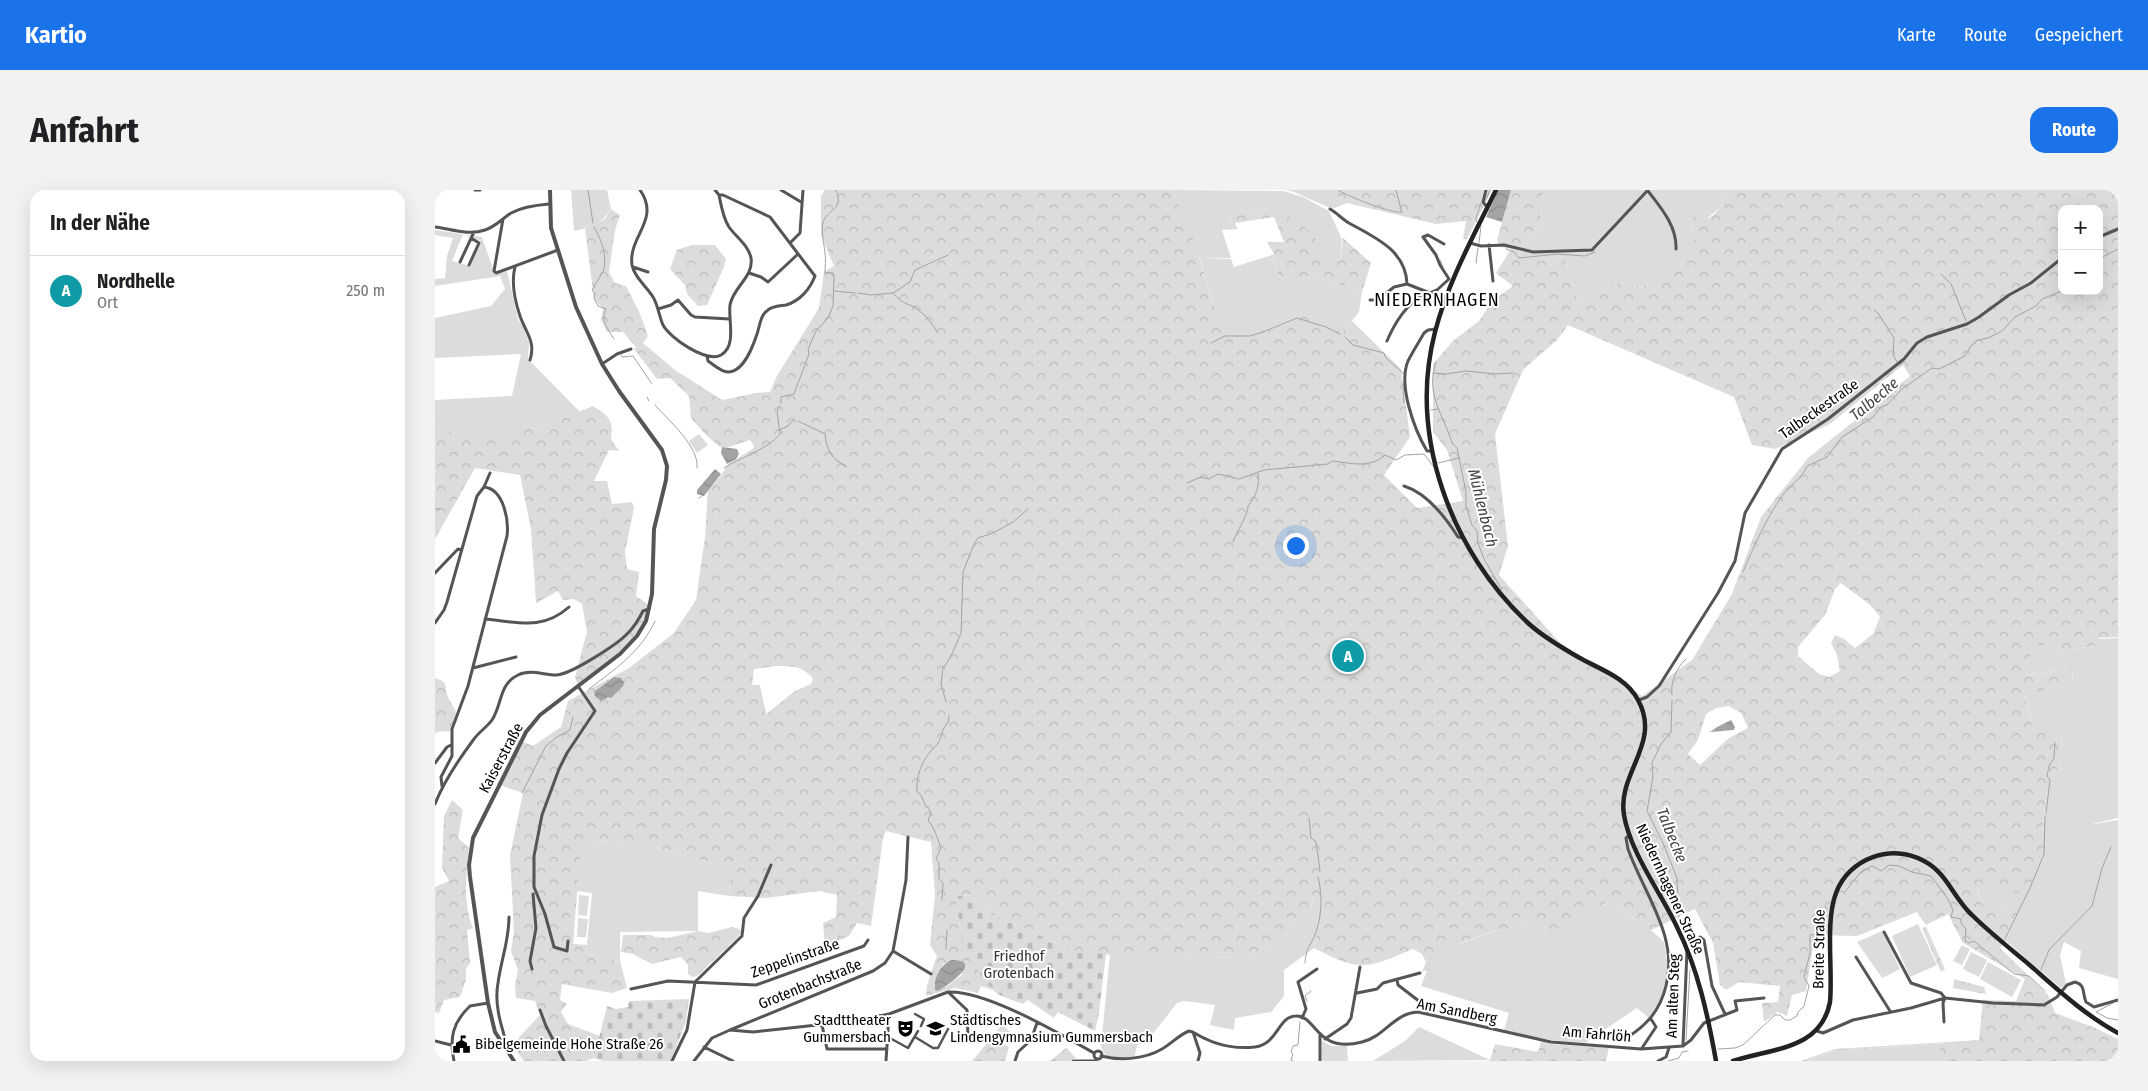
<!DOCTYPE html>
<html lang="de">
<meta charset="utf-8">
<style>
body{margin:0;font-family:"Fira Sans Condensed",sans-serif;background:#f2f2f2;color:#202124}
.controls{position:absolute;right:15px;top:15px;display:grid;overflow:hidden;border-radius:10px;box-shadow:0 5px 20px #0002}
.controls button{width:45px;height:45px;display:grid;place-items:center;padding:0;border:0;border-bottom:1px solid #e0e0e0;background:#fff;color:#202124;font:25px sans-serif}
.you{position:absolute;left:860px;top:355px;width:18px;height:18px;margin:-12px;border:4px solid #fff;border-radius:50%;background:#1a73e8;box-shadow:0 0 0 8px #1a73e833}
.badge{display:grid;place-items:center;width:32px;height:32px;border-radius:50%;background:#1a73e8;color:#fff;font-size:16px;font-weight:700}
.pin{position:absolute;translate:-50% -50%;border:2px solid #fff;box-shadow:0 1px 5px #0006}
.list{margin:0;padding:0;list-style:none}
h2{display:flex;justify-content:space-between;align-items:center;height:65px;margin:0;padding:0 20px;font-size:21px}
h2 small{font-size:16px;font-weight:400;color:#757577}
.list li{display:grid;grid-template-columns:32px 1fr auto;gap:15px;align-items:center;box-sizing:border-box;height:70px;padding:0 20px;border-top:1px solid #e0e0e0}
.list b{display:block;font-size:19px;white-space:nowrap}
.list p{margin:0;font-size:16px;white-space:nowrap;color:#757577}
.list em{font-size:16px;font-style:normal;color:#757577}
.map{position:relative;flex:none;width:1683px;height:871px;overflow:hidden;border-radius:15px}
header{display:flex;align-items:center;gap:30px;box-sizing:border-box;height:70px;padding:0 25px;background:#1a73e8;color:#fff}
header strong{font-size:24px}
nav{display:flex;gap:28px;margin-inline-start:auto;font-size:18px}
.intro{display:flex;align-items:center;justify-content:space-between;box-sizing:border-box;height:120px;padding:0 30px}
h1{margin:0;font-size:35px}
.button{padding:12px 22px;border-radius:15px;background:#1a73e8;color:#fff;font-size:18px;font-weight:700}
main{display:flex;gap:30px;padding:0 30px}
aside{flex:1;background:#fff;border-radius:15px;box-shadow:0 5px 20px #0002}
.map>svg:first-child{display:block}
.green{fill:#dcdcdc;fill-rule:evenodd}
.forest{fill:url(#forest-crowns);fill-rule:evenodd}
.cemetery{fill:url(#cemetery-stones)}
.water{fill:url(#water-waves)}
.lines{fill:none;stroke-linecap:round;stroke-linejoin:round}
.stream{stroke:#a3a3a3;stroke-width:1}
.pedestrian{stroke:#555;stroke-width:2.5}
.minor{stroke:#555;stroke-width:3}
.tertiary{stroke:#555;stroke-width:4}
.secondary{stroke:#222;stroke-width:4.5}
.labels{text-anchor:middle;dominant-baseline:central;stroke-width:4;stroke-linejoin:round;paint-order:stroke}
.street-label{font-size:15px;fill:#000;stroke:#fff}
.park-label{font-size:15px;fill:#333;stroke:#fff}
.poi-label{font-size:15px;fill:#000;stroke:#fff;text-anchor:start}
.water-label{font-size:16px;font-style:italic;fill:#444;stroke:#fff}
.quarter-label{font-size:18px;letter-spacing:1px;fill:#000;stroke:#fff}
</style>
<header>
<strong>Kartio</strong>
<nav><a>Karte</a><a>Route</a><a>Gespeichert</a></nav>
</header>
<div class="intro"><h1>Anfahrt</h1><a class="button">Route</a></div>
<main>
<aside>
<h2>In der Nähe<small></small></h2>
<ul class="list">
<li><span class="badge" style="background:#0f9aa8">A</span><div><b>Nordhelle</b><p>Ort</p></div><em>250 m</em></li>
</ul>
</aside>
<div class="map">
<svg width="1683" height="871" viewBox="0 0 1683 871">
<defs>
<pattern id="forest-crowns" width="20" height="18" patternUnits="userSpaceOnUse" patternTransform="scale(1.25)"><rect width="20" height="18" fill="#dcdcdc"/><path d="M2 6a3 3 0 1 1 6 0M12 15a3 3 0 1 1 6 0" fill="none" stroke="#bbb"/></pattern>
<pattern id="cemetery-stones" width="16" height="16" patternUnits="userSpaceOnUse" patternTransform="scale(1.25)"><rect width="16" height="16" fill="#dcdcdc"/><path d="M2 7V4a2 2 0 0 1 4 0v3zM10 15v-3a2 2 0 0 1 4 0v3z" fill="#bbb"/></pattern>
<pattern id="water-waves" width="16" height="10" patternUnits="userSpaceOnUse" patternTransform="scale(1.25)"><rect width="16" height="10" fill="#a3a3a3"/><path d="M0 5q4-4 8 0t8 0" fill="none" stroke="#8b8b8b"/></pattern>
</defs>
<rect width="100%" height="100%" fill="#fff"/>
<!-- green -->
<path class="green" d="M136,0H172L176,19C168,33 154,38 139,41Z
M738,0L848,1L868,7L894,21L907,49L905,71L886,60L834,17L816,22L794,19L796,35L801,36L803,39L787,40L796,68L765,69Z
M850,0H893L912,13L897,19L859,2Z
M1108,0H1284L1289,11C1280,24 1273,29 1257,34L1259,54L1252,72L1205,98L1194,90L1144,112L1129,67L1103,71L1092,58L1106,32Z
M0,40L47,47L60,85L72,81L83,129L89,138L94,153L93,169L145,222L103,239L86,237L66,253L32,250L0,231V210L77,206L86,164L0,168V128L56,116L70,99L65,86L0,96V89L10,88L12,66L18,48L0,45ZM28,44L46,51L35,76L17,71Z
M837,65L844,88C864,86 885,87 904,94C913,97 918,101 927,102L924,122L906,144L886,129L863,124L845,135L800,151L779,115L765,69H796L799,77Z
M264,244L273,255L262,263L254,251Z
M1683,448V628L1653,635L1683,630V789L1644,778L1646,761L1629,752L1625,765L1631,794L1626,798L1571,751L1583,723L1547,712L1542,696L1561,702L1607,644L1612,600L1627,570L1626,542H1599L1589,503L1637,496L1638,478L1589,485L1599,455L1616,454L1617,461L1664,456V449Z
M174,651L211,655L296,678L294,706L263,701V741L185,742V771L151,764L157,703L142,701L145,654Z
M878,704H884V723L879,758L849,780V806L836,822L800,828L799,840L775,835L780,815L749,811L742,813L717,845L702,856L699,868L680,869L671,866L666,857L675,764L805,768L840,756L861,729L868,732L876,720Z
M144,705L154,706L152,726L143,725Z
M1172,712L1216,740L1229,752L1234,782L1228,806L1215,829L1202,818L1150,853L1116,850L1069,840L1074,823L986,796C990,787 993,775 1000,769C1028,746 1075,738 1108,731L1113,749Z
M143,728L153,729L151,747H142Z
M1483,734L1502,775L1475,787L1457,746Z
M1447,741L1465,779L1447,788L1422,752Z
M1527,755L1535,759L1527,775L1518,771Z
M1536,762L1552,770L1544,787L1528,779Z
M1553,772L1586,790L1577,807L1545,789Z
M984,837L1055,870L938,871L970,851Z
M887,851L896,856H912L913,871H887Z
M1510,853L1499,871H1374L1400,861Z"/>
<!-- forest -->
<path class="forest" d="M390,0H738L760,54L779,115L800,150L845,135L863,124L886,129L906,143L917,131L966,179L975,247L949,285L982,318L1028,311L1012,260L998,242V174L1018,151L1044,131L1058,110L1078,96L1061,83L1076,59L1066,57L1062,50L1076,0H1108L1106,32L1092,58L1103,71L1129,67L1144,112L1194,89L1205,98L1251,72L1259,54L1257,34L1259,26L1274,28L1280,24L1289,11L1284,0H1683V447L1664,448V456L1617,461L1616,454L1599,456L1590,485L1638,478L1637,496L1589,504L1599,542H1626L1627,570L1612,600L1607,643L1612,654L1593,703L1561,702L1542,697L1547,712L1583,723L1571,751L1565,758L1613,805L1620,823L1658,837L1683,849V871H1499L1509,853L1400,861L1374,871H1366L1400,859L1544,850L1548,810L1581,811L1590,789L1528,753L1513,724L1491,735L1482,722L1422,746L1380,745L1371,801L1357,805L1352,826L1343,822L1329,832L1327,813L1343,812L1345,796L1304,792L1291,800L1285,795L1278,753L1260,719L1216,740L1172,712L1113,750L1108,731C1072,739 1013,747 993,780L987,782L991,772L987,764L978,759C932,779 924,782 879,758L884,723V704H878L876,720L868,732L861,729L840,756L805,768L652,764L642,762L555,724L541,705L523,706C520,743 538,771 557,800L546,796L543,803L520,798L491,806L492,795L502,766L495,755L500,704L496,652L451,641L448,648L436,736L422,733L414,746L390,757L388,733L401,727L402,705L384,701L331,708L294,706L296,678L211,655L174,651L146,654L138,754L152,755L151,764L185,771L192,798L177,803L127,794L125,810L132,814L126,822L133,834L165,846L159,868L151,871H89L77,855L105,825L100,811L81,808L80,795L83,780L76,761L79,742L75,665L88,603L62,594L84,550L98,556L126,537L133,511L194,478L239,443L261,410L270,347L273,301L287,284L293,274L319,258V256L315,250L294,257H285L271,245L256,228L254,206L235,188L222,189L199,159L201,157L188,142H172L166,130L168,119L159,109L150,39L170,29L176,19L185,25C177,45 178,61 174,82L180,93L191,96L205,124L213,146L208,153L240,180L287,210L321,203L335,202L342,186L384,118L389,82L399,76L386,45V6ZM1627,19H1664V101H1627ZM1133,135L1299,207L1317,255L1340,259L1395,234L1468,175L1475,186L1373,268L1326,327L1297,404L1257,470L1207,506L1125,453L1064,385L1073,356L1060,244L1088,180L1122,150ZM1406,393C1419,404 1437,413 1445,427L1438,444L1420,458L1409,449L1400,445L1396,453L1402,465L1405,481L1394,487L1384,484L1363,466V457L1390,425L1400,399ZM342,476C359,477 365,475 378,488L376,494L360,501L331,524L325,495H317L319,479ZM1294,516L1306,523L1313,538L1294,548L1265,575L1253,564L1263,550L1271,524L1281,518ZM509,773L528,784L512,796L500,800L499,795Z
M893,0H1057L1032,49H1028L1031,31L1001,34L912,13Z
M834,17C853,25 880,39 886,60L905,71L908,48L936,73L927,102C918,101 913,97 904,94C885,87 864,86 844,88L837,65L839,64L832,52H849L839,27L800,33L801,36L796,35L795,26L784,25V22L794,19L816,22Z
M257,55H280L291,69L289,77L272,115L263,116L252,104L250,95L235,79L242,60Z
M158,216C173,226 179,229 176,249L184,261L174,260L159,291H172L177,314L197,312L199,318L190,362L192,379L204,382L201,406C206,410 214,413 215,420C216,444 160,482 143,496L140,487L152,442L147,414L139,409L128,410L123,401L101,413L96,339L85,285L40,278L0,349V231L32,250L59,241L67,252L86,237L103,239Z
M0,488C15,493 8,495 13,507C15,512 19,517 21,522L16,541L2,542L0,544Z
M17,610L28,620L23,648L34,658C31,682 28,716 38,738L32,740L35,773L31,778V790L25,807L9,810L4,823L0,822V697L14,691L7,678L9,626Z
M297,737L305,739L306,743L302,748L262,786L257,787L253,784V775L246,767L217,774L198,764L186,762L188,745H216L220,747L233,748L263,741L274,743Z
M1491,737L1510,779L1506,782L1487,738Z
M1519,789L1549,797L1551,804L1518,798Z
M567,835L576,842L567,853L574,857L570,871H537Z
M1106,851L1116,854L1174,858L1171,871H1053L1055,870L1060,854L1103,862Z
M631,858L641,868L634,871H615Z"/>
<!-- cemetery -->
<path class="cemetery" d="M541,705L555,724L642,762L671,764L664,823L660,841L623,822L619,828L593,810L588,814C578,810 564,807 557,799C535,775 520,738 523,706Z
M254,809L251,831L236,871H168L159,868L172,816L181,819L193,817L194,811Z"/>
<!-- water -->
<path class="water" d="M1063,0H1076L1067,32L1051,27Z
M287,257L302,259L304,264L301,269L292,274L286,263Z
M280,279L286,284L269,306L262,304V300Z
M179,487L186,488L189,492L188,496L176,508L173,507L166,511L160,506L159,502Z
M1296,530L1300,537L1299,540L1275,542L1282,537Z
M517,770C550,770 512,796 503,801L500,800C498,788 506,774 517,770Z"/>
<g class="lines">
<!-- stream -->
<path class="stream" d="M153,0L158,33
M903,0C912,6 957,24 966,22
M961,0L967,23
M1050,11L1055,0
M1042,32L1041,28L1046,13
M159,37C166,49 172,64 169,79C168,83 160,94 157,100L160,104L159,108L163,116L171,119C165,130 173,139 179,149
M1044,53L1046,36
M1071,59L1079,62L1084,68L1122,64L1150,66L1160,62
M1664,69L1683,59
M1005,70L1008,77
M1041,73L1043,58
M1506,84L1516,94L1531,131
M399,101L420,103
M423,103L436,105L458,103L475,92L480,80L513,65
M458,103C468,115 471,112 482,119C491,125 497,134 503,143
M1439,120L1443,123L1459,148L1458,165L1462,172
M910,147L918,155L949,163L951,168L969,184
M776,153L790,146H815L828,142L862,128L891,137L905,144
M186,165L187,167L198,166L217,194
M1001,172C990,205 1008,223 1017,253L1022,258L1031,302V316L1037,335L1042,341L1043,353L1049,369L1067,400
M998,183L1011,184L1031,181L1061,184L1078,183
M968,193L969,213
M212,207L214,211
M346,213V207L359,204C364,190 369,178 374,164L373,159L381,141L393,128L398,116L399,86L398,83H390C390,77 391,70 390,63C389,53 386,42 388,33C391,19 410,21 401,0
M220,215C233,230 265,257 262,278
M996,220L1004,219
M363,231L390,244C391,259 397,270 411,276
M344,240L353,236L359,229
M1003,273L1024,268
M289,278C306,267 332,260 345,244L342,221L345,216
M752,293L766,287L774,289L783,284L804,289L829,280L893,274L897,271C917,273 934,279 950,265L961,270L970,265L989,264L998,276
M264,308L268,305
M0,319H5
M798,352C801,343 814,323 813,316C821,307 825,295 823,283
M1308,382C1319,356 1331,329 1347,306C1354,296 1368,288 1372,276L1392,267L1407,247L1438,227L1446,217L1452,215L1467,199L1497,178L1504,179L1530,166L1536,156L1543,150L1553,148L1567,141L1580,127L1601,116L1607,109L1627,101
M154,499C180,479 206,462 220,431
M1237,505C1235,492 1242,477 1251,469
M1237,510L1236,542L1226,554L1217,573L1218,586L1212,621L1228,653L1242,688L1244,731L1257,760
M511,512L506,494L508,477L510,476L517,464L526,443L528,382L539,354L543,348L558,343L578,332L593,319
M87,603L111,556L122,547L135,540L138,527
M1611,623L1615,590L1612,586L1614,576L1619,568L1620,553
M874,628L876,648L881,652L885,680
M1410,702L1425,683L1437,676L1446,681L1454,675L1464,676L1477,682L1496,686L1513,709L1518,720L1516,727L1526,729V733L1531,739L1530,751L1534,753L1539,751L1579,784L1594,786L1610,801
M507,710L508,693L504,689V673L501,669L506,658C503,650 499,637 493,630L496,623L493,617H491L486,605L482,602C481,587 486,573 495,562C497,559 501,557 503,553C508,546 506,538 513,533L514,526
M1570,749L1595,698L1609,664L1610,626
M511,759L512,740
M870,773C871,759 874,758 879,747C887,728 888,706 883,687
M1606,780L1614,760L1657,716L1667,678L1676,657
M872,811L870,806L876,801
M1678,813L1661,822L1672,828L1683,830
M1251,850L1255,780
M1283,859L1300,858L1308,855L1340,825H1345L1350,830H1355L1362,826L1363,822L1369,816L1374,796L1369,787L1375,763V745L1385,744L1390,730L1391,717
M858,871L856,870L858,864L856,862L858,856L863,855L865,832
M1233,871L1244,868L1247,862L1253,861"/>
<!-- pedestrian -->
<path class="pedestrian" d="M480,824L489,829L486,836
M453,847L473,858L483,841
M480,847L498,858H503L513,839"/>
<!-- minor -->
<path class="minor" d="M40,0H45
M205,0C226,30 193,46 197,75C199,87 212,97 218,107C223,115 224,126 228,135C235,148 271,173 286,165C302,156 293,130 295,115C298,97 319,87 316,68C314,56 301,47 294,37C288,28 286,15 284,5
M346,0L366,12
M1051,0L1048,12L1052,17
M1213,1C1226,18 1242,36 1241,59
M895,19C902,23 907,29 914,33C939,47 971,60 972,94L995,103L1002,100L1014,89
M68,29L59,81L61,83L123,60
M0,37C16,39 34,46 50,40C60,37 67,29 76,23C87,17 102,15 114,14
M988,47L1001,65L1005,75L1014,89
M988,47L993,45L1009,54
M1664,47L1683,39
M355,53L365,43L368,0
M1035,53L1046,56L1069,55L1098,62L1157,60L1213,0
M1054,55L1058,91
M25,72L39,42
M34,75L44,53L36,48
M80,77C76,92 80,111 85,126C91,143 101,152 95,170
M198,77L213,82
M314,83L326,87L333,92L362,65
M935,110H943L959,97L972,94
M223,119L236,115L243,110L256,125L260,127L294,129
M952,151C961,130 971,116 990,102
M272,166L273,171C279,175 286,182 293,182C309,182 318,156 322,144C325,136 325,125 333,120C337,116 345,116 351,115C365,111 375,99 380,86L335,27L288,5H284L280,0
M167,174L182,164L196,159
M997,261H992C979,239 963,195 973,171C978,161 984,152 989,143L993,140L1001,139
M969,296C992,303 1011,328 1023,347L1029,348
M0,383L23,359L26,360
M50,429C83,432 107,441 134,417
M0,433L9,420L12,412L42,306L49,297L55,283
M38,478L81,467
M1204,510L1212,507L1224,496L1283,403L1300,371L1310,323L1347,259L1393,229L1469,169L1482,153L1492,147L1532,134L1544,127L1574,105L1596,93L1627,68
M0,573L12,557L16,555
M7,596L6,587L17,566V539L33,496L72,346C74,331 69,299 49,297
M0,614C9,591 24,569 39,549C44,542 52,537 57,530C67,515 64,494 83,485C95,479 109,485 121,485C135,485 183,454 193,443C200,436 204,429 208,421L214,419
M1449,742L1476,793L1506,803L1510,808L1508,813L1509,832
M1265,747L1269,750L1277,796L1290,824
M133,751L132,761L119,757L110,724L99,697V666L107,625L124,579L132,563L160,521L143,496
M458,761L496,784
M1421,767L1455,821
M97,779L95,771L101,738L98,704
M962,790L963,795L993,818V824
M196,799L233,791L321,795L429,756L433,750
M513,802L532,820L533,848
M922,803L942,799L948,793L985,783
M105,820L111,836L129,871
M867,828L871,819L863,792L882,779
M387,835L392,859H452
M295,840L438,781L450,773L458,761L471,690L473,647
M1382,841L1388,843L1418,830L1476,818L1510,808L1558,813L1609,815L1622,807L1632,795L1640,792C1651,795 1647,803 1651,812L1659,817L1683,810
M758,842L765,863L763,871
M885,845V871
M1193,847C1213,834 1225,820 1231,796C1244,747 1209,704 1193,659L1191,648L1195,645
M890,849L912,834L916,828L925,777
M0,851L16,855
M1248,855L1252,761
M269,857L298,871
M1207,858L1221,837L1216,829
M71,859L72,855C66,835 59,814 63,793C66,770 74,751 74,727
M659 865a4 4 0 1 1 8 0a4 4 0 1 1-8 0Z
M666,866C686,871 710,869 727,859C737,853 744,845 754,841C760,842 765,847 771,849C785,856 804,859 820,857C843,854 843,826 861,826C882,825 880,864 927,852C949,847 959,823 983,822L1116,852L1206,859L1248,856L1256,850L1269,833L1302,820L1300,811L1329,808
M19,871C14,848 18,832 35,816L53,813
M237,871L252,840L260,792L307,746L309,728L323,706L336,675
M259,871L277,848L295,840L318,842L419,831L454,824L513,802C551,800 625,844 659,863
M451,871L454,824
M580,871L583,862L596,850L602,833
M638,871H661
M1223,871L1231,867L1234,858"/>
<!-- tertiary -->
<path class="tertiary" d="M79,871L60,842L53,813L35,687L34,675L38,648L91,542L105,525L185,464L202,446L211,431L217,404L219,339L231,290L232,276L227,260L184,201L167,174L141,117L116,38L115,0"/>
<!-- secondary -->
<path class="secondary" d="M1061,0C1038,47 1013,92 1000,142C973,246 1016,361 1093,433C1108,447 1126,457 1143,467C1164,479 1191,487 1203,510C1227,553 1182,583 1189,625C1195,662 1226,703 1242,737C1263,779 1273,826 1281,871
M1298,871C1337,858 1386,860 1395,812C1398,780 1390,732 1401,703C1414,668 1457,653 1489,671C1512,683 1518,707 1536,724C1553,741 1572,756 1590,771C1620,797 1648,824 1683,843"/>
</g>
<!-- icons -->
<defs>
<symbol id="theatre-bare" viewBox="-9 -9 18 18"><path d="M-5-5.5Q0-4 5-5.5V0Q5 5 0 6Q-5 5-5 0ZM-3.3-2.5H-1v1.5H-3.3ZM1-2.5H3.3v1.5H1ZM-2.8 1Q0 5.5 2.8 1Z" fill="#000" stroke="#fff" stroke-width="2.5" paint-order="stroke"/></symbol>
<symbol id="school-bare" viewBox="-9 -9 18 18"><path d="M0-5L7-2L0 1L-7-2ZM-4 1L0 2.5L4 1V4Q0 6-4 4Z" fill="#000" stroke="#fff" stroke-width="2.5" paint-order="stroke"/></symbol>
<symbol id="civic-bare" viewBox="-9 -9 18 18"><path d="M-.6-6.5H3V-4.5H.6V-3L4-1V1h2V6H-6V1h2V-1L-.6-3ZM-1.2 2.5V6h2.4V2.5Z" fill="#000" stroke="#fff" stroke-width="2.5" paint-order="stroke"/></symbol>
</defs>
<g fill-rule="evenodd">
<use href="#theatre-bare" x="458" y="826" width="25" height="25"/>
<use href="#school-bare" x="488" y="826" width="25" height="25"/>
<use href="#civic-bare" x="14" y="842" width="25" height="25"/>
</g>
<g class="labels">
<!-- street labels -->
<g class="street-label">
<text transform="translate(1384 219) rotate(-35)">Talbeckestraße</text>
<text transform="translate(66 568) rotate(-62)">Kaiserstraße</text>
<text transform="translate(1235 699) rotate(65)">Niedernhagener Straße</text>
<text transform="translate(1384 759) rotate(-89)">Breite Straße</text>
<text transform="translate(360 768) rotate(-19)">Zeppelinstraße</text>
<text transform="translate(375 794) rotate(-22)">Grotenbachstraße</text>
<text transform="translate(1238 806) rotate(-88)">Am alten Steg</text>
<text transform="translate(1022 821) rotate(11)">Am Sandberg</text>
<text transform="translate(1162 844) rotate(5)">Am Fahrlöh</text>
</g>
<!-- park labels -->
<g class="park-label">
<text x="584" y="766">Friedhof<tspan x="584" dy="17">Grotenbach</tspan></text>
</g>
<!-- poi labels -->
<g class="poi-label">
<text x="456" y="830" text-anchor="end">Stadttheater<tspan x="456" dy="17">Gummersbach</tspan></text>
<text x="515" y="830">Städtisches<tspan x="515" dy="17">Lindengymnasium Gummersbach</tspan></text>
<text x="40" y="854">Bibelgemeinde Hohe Straße 26</text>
</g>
<!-- water labels -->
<g class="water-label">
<text transform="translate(1439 209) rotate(-40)">Talbecke</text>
<text transform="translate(1048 318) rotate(76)">Mühlenbach</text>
<text transform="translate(1237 645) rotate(68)">Talbecke</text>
</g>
<!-- quarter labels -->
<g class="quarter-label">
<text x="1002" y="110">NIEDERNHAGEN</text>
</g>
</g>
</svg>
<div class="controls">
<button>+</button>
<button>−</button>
</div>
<div class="you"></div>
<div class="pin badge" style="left:913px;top:466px;background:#0f9aa8">A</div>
</div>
</main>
